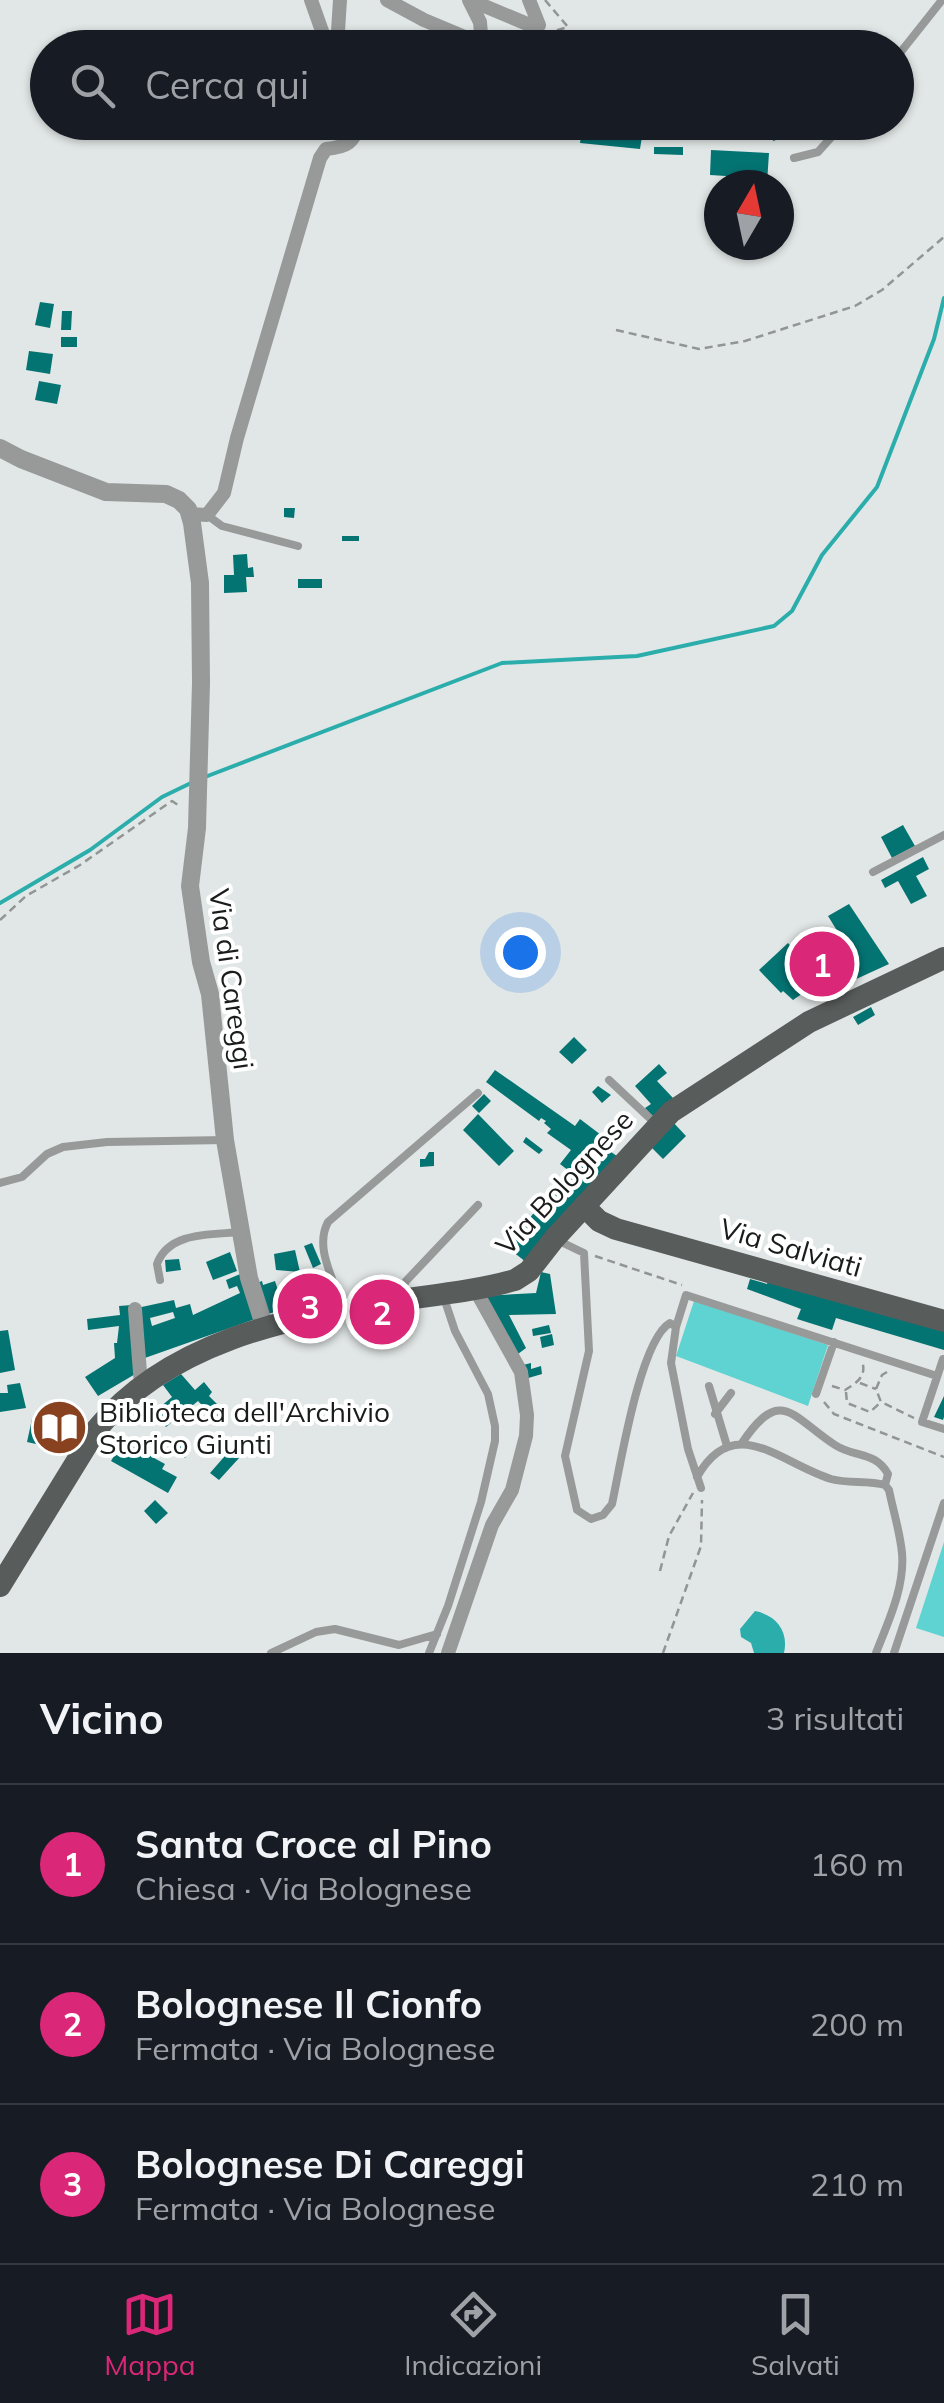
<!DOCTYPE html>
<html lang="it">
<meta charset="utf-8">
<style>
body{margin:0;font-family:Mulish,sans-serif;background:#20242c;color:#f1f3f6}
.compass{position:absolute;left:704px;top:170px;width:90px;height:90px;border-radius:50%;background:#171b24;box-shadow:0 2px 8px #0004;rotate:9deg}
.you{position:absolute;left:520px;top:952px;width:35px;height:35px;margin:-25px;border:8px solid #fff;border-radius:50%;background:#1a73e8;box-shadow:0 0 0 15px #1a73e833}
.badge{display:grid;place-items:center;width:65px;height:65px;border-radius:50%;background:#db2777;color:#fff;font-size:32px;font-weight:700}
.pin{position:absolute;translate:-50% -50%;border:5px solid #fff;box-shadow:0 2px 10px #0006}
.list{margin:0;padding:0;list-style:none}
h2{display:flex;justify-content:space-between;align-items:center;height:130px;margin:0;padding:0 40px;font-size:42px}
h2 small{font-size:32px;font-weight:400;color:#9ea1a6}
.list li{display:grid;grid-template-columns:65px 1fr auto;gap:30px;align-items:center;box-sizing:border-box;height:160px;padding:0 40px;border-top:2px solid #363941}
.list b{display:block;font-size:38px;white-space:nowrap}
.list p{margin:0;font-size:32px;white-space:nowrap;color:#9ea1a6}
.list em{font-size:32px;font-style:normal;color:#9ea1a6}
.icon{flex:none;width:55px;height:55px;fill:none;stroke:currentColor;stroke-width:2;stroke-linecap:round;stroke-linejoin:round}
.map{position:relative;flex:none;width:944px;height:1653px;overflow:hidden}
.search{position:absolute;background:#171b24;box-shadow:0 2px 8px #0004;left:30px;right:30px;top:30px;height:110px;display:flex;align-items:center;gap:25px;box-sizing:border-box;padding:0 35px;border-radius:55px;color:#9ea1a6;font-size:38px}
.sheet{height:610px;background:#171b24}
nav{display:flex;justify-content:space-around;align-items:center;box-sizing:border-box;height:140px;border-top:2px solid #363941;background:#171b24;font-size:28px;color:#9ea1a6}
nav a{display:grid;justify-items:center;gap:5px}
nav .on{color:#db2777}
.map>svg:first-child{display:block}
.green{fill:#5fd3d2}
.water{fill:#2badac}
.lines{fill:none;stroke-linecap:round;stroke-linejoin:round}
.stream{stroke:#2badac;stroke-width:4}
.building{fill:#047473;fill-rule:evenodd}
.path{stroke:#919594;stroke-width:2.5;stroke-dasharray:8 5;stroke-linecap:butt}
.service{stroke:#979a99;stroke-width:8}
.minor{stroke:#979a99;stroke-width:14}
.tertiary{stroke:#979a99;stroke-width:18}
.primary{stroke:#585c5b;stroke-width:22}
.labels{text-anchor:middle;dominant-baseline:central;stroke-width:8;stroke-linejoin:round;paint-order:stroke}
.street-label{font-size:28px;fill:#1a1b1b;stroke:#fff}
.poi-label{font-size:28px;fill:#1a1b1b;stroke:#fff;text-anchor:start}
</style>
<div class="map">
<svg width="944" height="1653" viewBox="0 0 944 1653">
<rect width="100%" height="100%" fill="#e1e7e6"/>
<!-- green -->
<path class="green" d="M694,1301L828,1345L808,1406L676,1356Z
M944,1542V1637L916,1628Z"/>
<!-- water -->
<path class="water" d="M755,1611C776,1615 789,1631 784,1653H754L751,1643L741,1637L740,1629Z"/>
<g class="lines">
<!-- stream -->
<path class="stream" d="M205,777L502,663L637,656L774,626L792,611L822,555L877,487L934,339L944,298
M0,903L90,850L162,797L193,782"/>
</g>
<!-- building -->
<path class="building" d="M583,122L644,124L640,149L580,143Z
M769,122H781L783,130L806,122H825L810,133L807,130L773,141Z
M654,147H683V155L654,154Z
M711,150L769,153L767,183L748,185V182L726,181V176L710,175Z
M40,302L54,304L50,328L35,325Z
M62,311H72L71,330H61Z
M61,337H77V347H61Z
M29,351L53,354L50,374L26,370Z
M39,381L61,385L57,404L35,400Z
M284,508H295L294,518L284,517Z
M342,536H359V541H342Z
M247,554L248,568L253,567L254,577H246L247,592L224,593V575H234L233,555Z
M298,579H322V588H298Z
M903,825L915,846L892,858L881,837Z
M923,857L929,869L916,876L927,896L911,904L898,881L885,888L881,880Z
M849,904L889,964L828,992L819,982L793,1000L783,991L781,993L759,970L788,943L796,952L805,946L803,938L816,932L818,940L826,937L833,950L844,942L828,916Z
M871,1007L875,1015L858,1025L853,1017Z
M574,1037L587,1050L572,1064L559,1052Z
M659,1064L667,1073L657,1081L673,1098L653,1117L645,1108L651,1104L635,1086Z
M495,1070L575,1126L580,1119L605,1138L600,1144L621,1159L526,1262L508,1248L554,1185L561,1191L588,1158L583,1154L569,1171L560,1164L571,1150L547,1133L551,1129L544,1123L546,1121L541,1118L539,1121L486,1082Z
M598,1086L611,1095L602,1103L592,1092Z
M484,1094L491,1101L479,1113L472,1106Z
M478,1114L514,1151L499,1166L463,1130Z
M671,1120L686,1136L663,1159L647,1143Z
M526,1137L543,1150L539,1154L523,1142Z
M429,1152H434V1166L420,1167V1159H425Z
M312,1243L321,1264L313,1268L304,1246Z
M295,1250L300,1272L276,1270L274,1254Z
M230,1252L237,1271L213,1280L206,1262Z
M179,1259L181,1270L166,1272L165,1260Z
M245,1272L258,1318L142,1359L137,1308L174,1300L176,1308L190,1304L193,1315L240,1293L237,1286L229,1289L226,1280ZM173,1312L175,1318L152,1326L150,1318Z
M541,1272L550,1274L556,1314L509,1315L526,1348L518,1354L483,1296L536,1293Z
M750,1279L767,1284L768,1281L944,1330V1350L836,1318L832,1330L797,1319L801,1309L747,1289Z
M262,1281L263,1285L275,1281L284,1309L265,1315L254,1284Z
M132,1305L137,1373L98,1396L85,1377L115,1358L114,1343H117L119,1326L88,1330L87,1319L120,1315L119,1306Z
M549,1325L551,1333L533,1336L532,1329Z
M8,1330L15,1370L0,1373V1331Z
M552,1334L554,1345L542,1348L540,1337Z
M531,1363V1369L541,1366L542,1374L525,1379L523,1365Z
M181,1374L195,1390L204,1382L212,1392L209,1396L226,1413L218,1422L198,1401L166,1427L154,1412L172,1397L163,1385Z
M20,1383L26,1408L0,1412V1393H8L7,1385Z
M944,1396V1417L943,1420L934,1417Z
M62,1411L81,1415L74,1443L65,1441L63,1450L27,1442L32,1419L40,1421L42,1413L60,1417Z
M176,1439L190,1452L185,1458L171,1445Z
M123,1441L165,1464L162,1469L177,1477L168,1493L111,1461Z
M231,1449L240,1457L219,1480L210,1473Z
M155,1500L168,1513L156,1524L144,1511Z"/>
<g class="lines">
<!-- path -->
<path class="path" d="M545,0L568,27L550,32
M495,48L528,38
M616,330L699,349L745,341L855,306L882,290L944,237
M0,920L26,896L80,865L166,805L172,801L181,807
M595,1256L682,1285
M887,1372L882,1375L876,1389L881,1402L914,1418
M860,1383L876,1389
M832,1386L845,1390C857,1383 867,1376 862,1361
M846,1392L847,1403L870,1412L881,1402
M824,1402L834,1414L944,1457
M660,1571L669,1536L693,1493
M663,1653L701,1546L702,1500"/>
<!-- service -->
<path class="service" d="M896,58L942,0
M794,158L818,152L845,122
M207,515L222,526L298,546
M873,872L944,835
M609,1080L657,1125
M0,1183L22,1177L47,1154L63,1147L107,1142L225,1140
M559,1241L584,1253L589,1351L565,1456L577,1510L591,1519L603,1515L612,1504C620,1467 640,1340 670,1323L676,1327L671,1363L688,1449L701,1488
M160,1280L157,1264C169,1231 212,1235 241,1232
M399,1296L406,1281L478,1205
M341,1305C334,1278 314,1248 328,1222L478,1093
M676,1327L686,1295L937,1376
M943,1359L922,1422L944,1429
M709,1386L727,1446
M816,1394L834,1342
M715,1414L731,1393
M742,1443C781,1385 792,1417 835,1445C855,1458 875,1451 888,1474L885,1485
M697,1477C734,1411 780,1463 831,1479C849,1484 867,1480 885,1485L889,1490C893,1510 900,1532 902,1553C905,1587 888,1622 876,1653
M271,1653L316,1632L335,1629L399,1645L437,1634
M429,1653L448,1606L481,1502L495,1441V1426L488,1394L455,1331L444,1298
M894,1653L944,1503"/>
<!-- minor -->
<path class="minor" d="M311,0L328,48
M340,0L338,31L344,48
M387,0L424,20L474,41L481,34L480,22L469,0
M470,0L537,28L539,25L529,0
M189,514L207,515L224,493L237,438L320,158L326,149C347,147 354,143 360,122
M135,1309L141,1385
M448,1653L492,1525L512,1490L526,1436L527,1415L521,1372L475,1289"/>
<!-- tertiary -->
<path class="tertiary" d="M0,448L21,459L106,492L166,494L179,500L188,509L192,523L200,583L201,683L197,828L190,886L201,962L210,994L225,1140L249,1278L265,1328"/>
<!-- primary -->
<path class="primary" d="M584,1206L599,1221L616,1229L944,1321
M0,1586L96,1430C167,1343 287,1317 393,1301C434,1295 476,1291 515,1280L529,1271L554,1239L671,1112L809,1022L944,958"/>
</g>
<!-- icons -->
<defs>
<symbol id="library-disc" viewBox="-11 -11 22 22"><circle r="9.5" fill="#894220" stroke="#fff"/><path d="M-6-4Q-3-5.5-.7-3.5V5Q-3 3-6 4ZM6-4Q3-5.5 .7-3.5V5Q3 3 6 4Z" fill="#fff"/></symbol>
</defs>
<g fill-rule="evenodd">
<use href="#library-disc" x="28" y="1396" width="63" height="63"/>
</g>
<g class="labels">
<!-- street labels -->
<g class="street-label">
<text transform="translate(232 979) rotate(82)">Via di Careggi</text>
<text transform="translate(564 1182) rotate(-47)">Via Bolognese</text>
<text transform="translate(791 1247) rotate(16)">Via Salviati</text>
</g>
<!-- poi labels -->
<g class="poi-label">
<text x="99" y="1411">Biblioteca dell'Archivio<tspan x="99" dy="32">Storico Giunti</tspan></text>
</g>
</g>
</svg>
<svg class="compass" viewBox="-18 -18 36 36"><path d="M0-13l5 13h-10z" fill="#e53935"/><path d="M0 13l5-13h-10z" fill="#9ea1a6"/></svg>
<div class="you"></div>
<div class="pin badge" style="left:822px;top:964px">1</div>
<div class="pin badge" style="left:382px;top:1312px">2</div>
<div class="pin badge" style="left:310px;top:1306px">3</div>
<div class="search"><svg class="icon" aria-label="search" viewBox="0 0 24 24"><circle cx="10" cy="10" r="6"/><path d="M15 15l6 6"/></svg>Cerca qui</div>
</div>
<section class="sheet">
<h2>Vicino<small>3 risultati</small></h2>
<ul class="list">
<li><span class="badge">1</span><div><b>Santa Croce al Pino</b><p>Chiesa · Via Bolognese</p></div><em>160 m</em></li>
<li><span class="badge">2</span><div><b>Bolognese Il Cionfo</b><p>Fermata · Via Bolognese</p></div><em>200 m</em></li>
<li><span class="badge">3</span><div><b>Bolognese Di Careggi</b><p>Fermata · Via Bolognese</p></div><em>210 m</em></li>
</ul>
</section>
<nav>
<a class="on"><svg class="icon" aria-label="map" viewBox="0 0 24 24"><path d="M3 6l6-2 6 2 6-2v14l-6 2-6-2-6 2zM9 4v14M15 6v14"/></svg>Mappa</a>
<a><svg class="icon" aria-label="directions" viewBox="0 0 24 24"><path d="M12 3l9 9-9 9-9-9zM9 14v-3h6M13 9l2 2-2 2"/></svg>Indicazioni</a>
<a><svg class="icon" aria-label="saved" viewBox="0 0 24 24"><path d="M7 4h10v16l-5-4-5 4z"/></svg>Salvati</a>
</nav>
